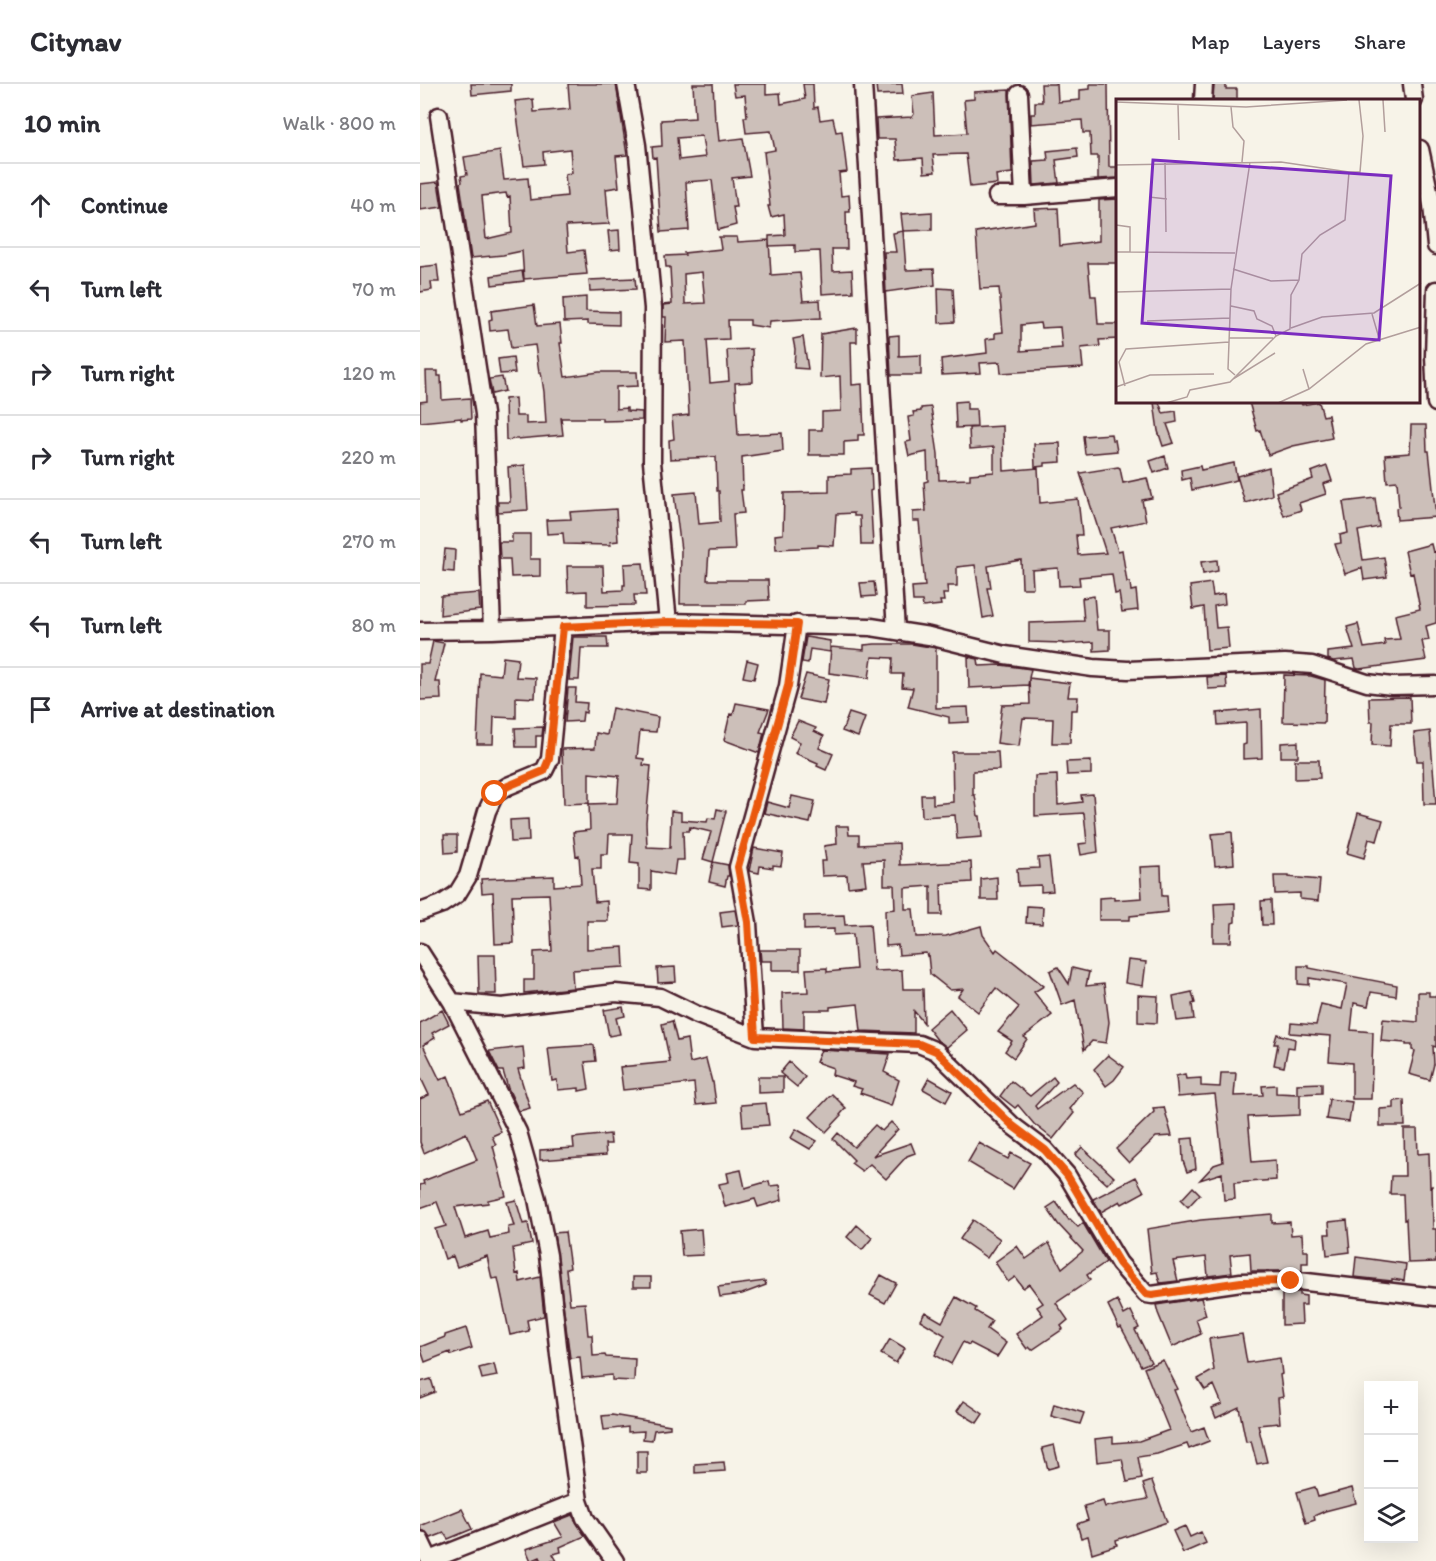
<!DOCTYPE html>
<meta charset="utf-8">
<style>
body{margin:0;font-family:Itim,sans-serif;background:#f7f7f7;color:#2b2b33}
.controls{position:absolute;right:18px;bottom:18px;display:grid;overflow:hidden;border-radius:0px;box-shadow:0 6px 24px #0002}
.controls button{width:54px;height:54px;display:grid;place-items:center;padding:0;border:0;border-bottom:2px solid #e1e1e2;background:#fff;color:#2b2b33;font:30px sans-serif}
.stop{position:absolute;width:18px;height:18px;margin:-14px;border:4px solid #ea580c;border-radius:50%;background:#fff}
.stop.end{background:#ea580c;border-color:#fff;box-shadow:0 2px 6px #0008}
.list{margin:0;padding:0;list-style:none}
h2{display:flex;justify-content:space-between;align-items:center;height:78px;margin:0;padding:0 24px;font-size:26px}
h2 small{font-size:20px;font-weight:400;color:#7c7c81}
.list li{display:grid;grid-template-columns:39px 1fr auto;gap:18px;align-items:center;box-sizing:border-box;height:84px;padding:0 24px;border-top:2px solid #e1e1e2}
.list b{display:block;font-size:22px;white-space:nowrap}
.list em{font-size:20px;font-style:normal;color:#7c7c81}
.icon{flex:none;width:33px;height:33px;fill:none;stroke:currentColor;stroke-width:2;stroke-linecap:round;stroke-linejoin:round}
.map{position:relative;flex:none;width:1016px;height:1477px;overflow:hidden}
header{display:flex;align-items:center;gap:36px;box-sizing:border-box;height:84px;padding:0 30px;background:#fff;border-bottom:2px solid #e1e1e2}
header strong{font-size:28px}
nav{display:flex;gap:33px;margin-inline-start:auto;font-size:21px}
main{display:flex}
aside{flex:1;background:#fff}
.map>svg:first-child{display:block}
.building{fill:#ccbfb9;stroke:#4a1f2b;stroke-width:1.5;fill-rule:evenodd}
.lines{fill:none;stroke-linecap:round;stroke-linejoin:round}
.minor-casing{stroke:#4a1f2b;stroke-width:21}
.minor{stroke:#f7f3e8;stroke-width:16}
.route{stroke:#ea580c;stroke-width:8}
.inset-road{fill:none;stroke:#b29e9c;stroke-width:1.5}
.view{fill:#7b2cbf;fill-opacity:0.15;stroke:#7b2cbf;stroke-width:3}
.inset-edge{fill:none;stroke:#4a1f2b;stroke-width:3}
</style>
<header>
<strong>Citynav</strong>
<nav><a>Map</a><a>Layers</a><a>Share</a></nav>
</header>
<main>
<aside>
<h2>10 min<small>Walk · 800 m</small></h2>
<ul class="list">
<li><svg class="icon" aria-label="ahead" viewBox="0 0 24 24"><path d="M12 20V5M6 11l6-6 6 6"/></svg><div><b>Continue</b></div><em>40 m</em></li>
<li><svg class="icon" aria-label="left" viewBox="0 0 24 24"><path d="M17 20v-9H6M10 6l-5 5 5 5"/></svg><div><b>Turn left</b></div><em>70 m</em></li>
<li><svg class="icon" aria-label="right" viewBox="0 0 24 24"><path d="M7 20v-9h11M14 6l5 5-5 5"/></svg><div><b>Turn right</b></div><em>120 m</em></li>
<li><svg class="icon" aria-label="right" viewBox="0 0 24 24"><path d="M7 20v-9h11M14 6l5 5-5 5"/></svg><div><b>Turn right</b></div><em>220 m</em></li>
<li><svg class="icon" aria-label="left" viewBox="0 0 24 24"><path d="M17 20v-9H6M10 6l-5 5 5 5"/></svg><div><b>Turn left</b></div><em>270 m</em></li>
<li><svg class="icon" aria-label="left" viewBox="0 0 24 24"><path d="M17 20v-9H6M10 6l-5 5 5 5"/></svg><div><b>Turn left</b></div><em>80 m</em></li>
<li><svg class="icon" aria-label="arrive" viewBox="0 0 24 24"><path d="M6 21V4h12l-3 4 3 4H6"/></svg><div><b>Arrive at destination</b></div></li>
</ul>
</aside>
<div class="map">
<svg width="1016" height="1477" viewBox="0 0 1016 1477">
<rect width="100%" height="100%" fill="#f7f3e8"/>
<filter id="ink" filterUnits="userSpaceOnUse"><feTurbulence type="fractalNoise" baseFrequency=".0167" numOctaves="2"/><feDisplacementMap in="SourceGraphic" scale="12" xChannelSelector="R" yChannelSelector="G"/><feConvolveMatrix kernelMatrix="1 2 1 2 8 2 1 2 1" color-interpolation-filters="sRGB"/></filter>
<g filter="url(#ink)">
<!-- building -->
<path class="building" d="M51,0H91V7L52,11Z
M148,0H196L207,71L196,72L199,103L186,105L189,140L146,142L148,168L164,166L167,190L104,195L102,167L83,171L51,174L40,99L42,98L41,92L47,91L44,73L80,67L84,96L108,94L110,116L147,112L145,90L152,89L150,65L123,68L124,80L104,82L95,17L113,15L114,28L150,25ZM86,109L87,113L90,112L92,149L66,155L62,112Z
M273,0H293L295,37H297L299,57L323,54L330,92L312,94L316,123H313L316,141L298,146L292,96L266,98L269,146L241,148L236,73L233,74L232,63L242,62L241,36L275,34ZM282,52L285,73L259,76L257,54Z
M313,0H346V10L360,9L361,20L385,15L383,0H393L394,24L398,23L400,36L413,34L416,48L422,47L427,88L419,89L421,112L429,111L430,128H426L427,165H412L413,187L432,186L433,208L402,210L400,167L375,168V161L349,162V152L365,151L364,130L351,133L348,122H350L344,68L355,66L351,47L326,49L324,33H327L325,11L315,12Z
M456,0H482L483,10L457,11Z
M621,0H637L638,18L660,16V6L670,5V0H688L689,83H698V94L678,95V72H671L670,49H663L662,36L611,40V30H615V18H622Z
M794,0H806V5H817V16H793Z
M589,6L592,89L576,91L577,100L550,103L546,70L513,71L515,88L504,89L503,74L477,76L475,55H457L456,35L492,33L494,30L492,12L513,9L515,51L547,49L544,16L554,15V8Z
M657,64L658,73L636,76L639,99L614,101L613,77L628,76L627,67Z
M18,98L22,123L0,126V100Z
M698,115V179H668L671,212H676L678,240H698V255L679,256L680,262L661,264L663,284L581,289L580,278L560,279L561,289L522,291L521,275L567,269L566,255L575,254V249L583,248L579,204L560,205L556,148L615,139L614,125L638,124L640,162L679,157V116ZM620,239L621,244L640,243L642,264L601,267V241Z
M512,128V146L483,147L481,130Z
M199,146L200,165L190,166L188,147Z
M483,147L486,186L514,185L515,201L466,208L464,168H476L473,149Z
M299,153H317L318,158L349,156L351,191L380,189L383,217L400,216L401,234L350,237L349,244L330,241V236H308L309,255L287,256L290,299L309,297L307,266L332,265L333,298L315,299L318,351L362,349L363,367L322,373L323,406H321L324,429L313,430L315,466L289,467L287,496H348L349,516L326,517V520H260L261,466L254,410L276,408L279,440L300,438L299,407H297L296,373L250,375L249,356L254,355L252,333L269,331L265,257L245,258L246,233H243V221L252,220L250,183H246L245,172L265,171L264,169L301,165ZM282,188L285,219L265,220L264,190Z
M17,181L19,198H11L12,206L0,208V183Z
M102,187L104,197L72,201L71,192Z
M215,194L216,205L170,207L169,196Z
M518,204L533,205L535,238L519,239Z
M166,213V227L199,228V241L168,240V237L144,238L143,215Z
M114,221L117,242L140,240L142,259H140L145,293L179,288H217L218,302L196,303V325L207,324V327L222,328V336L182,337V334H141L143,351L86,356L85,315L95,314L96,332H106V340L126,339L124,308L121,288H119L115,261L91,264L88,245L70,247L69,236L72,235L71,227Z
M437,244V258H431L432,301L442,300L444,351H438V357L424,358V371H389V346H402V328L421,327L420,292L400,294L401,250Z
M479,251V272L501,271V291H471L469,252Z
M383,253L388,285L374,284L375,265L373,255Z
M93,273L95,289L80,290L78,275Z
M6,287H18V292H21L22,316L50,314L51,335L41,336V334L0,338V318L7,317Z
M82,293L85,307L72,310L69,295Z
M547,317V325H556L557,343L536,344L535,318Z
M734,318H739L743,329L756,327L757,338L747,340L754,359L743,362L738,347Z
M829,318H881L882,321L899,318L903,332L908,331L912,354L873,362L848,371L840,346L837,347Z
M511,323L518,370L519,396L550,395V390L574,388V363L550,365L549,344L583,342L584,387L618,384L620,419L658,415L662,451H656L658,471L686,469L660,389L698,383L700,384L703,399L727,394L732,414L722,416L726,437L691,444L698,467L702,466L707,498H710L711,507L716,506L718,526L702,528L699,509L695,510L692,490L659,493L660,501L639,502L638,484L612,486L613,504H602L601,476L568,482L571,504H567L573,532L563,534L555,481L537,483V502H527L528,510H523L524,517H520L521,521L503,523L502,517H493L492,503L505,502L499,437H493V428L506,427L504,398L508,397L507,368L489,372L486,358L491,357L488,333L494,332L493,328L501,327V324Z
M991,341H1006L1007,367H1009L1016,433L977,436L976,424L979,423L977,397L967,398L965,371L990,369Z
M691,350L692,356H695L697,367L665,370L663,352Z
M640,359L641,378L625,379V382L615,383L614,360Z
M745,372L748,384L734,389L730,377Z
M814,379L817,396L772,406L770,394L762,396L761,386L780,382L781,386Z
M105,381L108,426L78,428V418H90L88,383Z
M907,382L912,397L903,400L906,410L879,419L881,426L864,432L856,408L893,395L891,388Z
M849,383L852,411L825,419L817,392Z
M451,384L452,406L450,407L453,461H441L440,432H434V429L416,430L414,462L398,461V463L356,465L355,451L363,450L364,409L409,408V391L431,390V385Z
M955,414L959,443L938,447L943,476L964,473L967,493L944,496L942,484L925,490L915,460L921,459L920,451L928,449L923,418Z
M196,425L198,457L190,458L191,461L144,460L143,449L127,450L126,436L151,435L150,428Z
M92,450H110V475H120V492L91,493L90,475H80L79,458H92Z
M1011,460L1013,468L1016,467V539L1006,542L1009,556L1002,557L1006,576L939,585L936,584L934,575L913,577L908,575V568L934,565L927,543L938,540L944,564L965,561L964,556L980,555L975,531L1000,525L993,489L990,490L985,467Z
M25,465L35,466L34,488L23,487Z
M797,476L798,487L783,490L781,478Z
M223,479L226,511H214L215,521L167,522V507L148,508L147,482H183L184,507L203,506V501H205L204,480Z
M454,498L456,512L442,513L440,499Z
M791,499L793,512L804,510L805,520L794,522L796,544L807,543L809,564L787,566L784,523L773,525L770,502Z
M59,509L60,526L20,531L21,512Z
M674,512L677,546H690V566L674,567V558L643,560V559L609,558V539L664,537L662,514Z
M153,553H187L188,564H161L159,596H149Z
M386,553L410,557V568L390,565L388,579L382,578Z
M13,557L24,559L15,598H20L21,615L0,616V580H8Z
M455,560H492L516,564V624L548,623L549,638L529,639V633L488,623L493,604L482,603L483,590H472L473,574L452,573L449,594L409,589L411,563L444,566V561Z
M83,573L98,575L96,593L116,594L115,614L96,613V634L74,633L73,660H57L60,589L81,591Z
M548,573L558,575L559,582L581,581L611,585L609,594L650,599L648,613H658L657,626H651L650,659H632L633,635L603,634L599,662L577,659L582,621L610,620L609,595L608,601L549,604Z
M327,576L338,579L334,595L323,593Z
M386,590L409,595L404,620L378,615Z
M864,591L891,592L905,596L904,639L863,638Z
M806,592L807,604L788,605L787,593Z
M148,604H156L155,618L167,619L166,629L163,628L162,637L145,638Z
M990,613L991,640H971L970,662L952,661L953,638H950L949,614Z
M316,619L349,625L340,648L344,649L339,669L304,656L310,630L313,631Z
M192,624L238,633L236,648L220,647L217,674L224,675L223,681L231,682L226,738L227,763L250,764L251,727L261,728V736L287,738L288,734L295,735L297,725L306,727L293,778L283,775L291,748L270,743L269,747H263L264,776H256L254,791L231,787V806L219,805V780L210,779L212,750H189L188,770H181V785H172L175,818L187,817L188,837H167V865L203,863L204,883L152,886L153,904L104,909V896H114V868L132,867L129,810L92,811L94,859L75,860L73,808L62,809L61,795L134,792V802L161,800L159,771L156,772L153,748L170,746L169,720L197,719L199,692L169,689V719L144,720L142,665L175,664L176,649L187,651Z
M841,625L842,674L823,675V661L826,660V639L798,641L797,629Z
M429,629L445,634L438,653L422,647Z
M378,637L396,644L394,647L404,652L399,664L413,670L406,686L397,682L398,679L375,669L380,658L370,653Z
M123,643L122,652H116V663H96L95,644Z
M1010,647L1016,720H1004L1003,677H997L994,649Z
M878,658V673H861V659Z
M532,668H578L579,686L553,687V711H555L558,732H560L562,753L537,755L535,731L502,733L501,711H513V720L533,718Z
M875,676H899L900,694L875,695Z
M671,677V690L647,691L646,678Z
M637,691L638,721L662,718L661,711L673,710L678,768L661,771L659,760L667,759L664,729L615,732V692Z
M372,712L395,717L390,739L344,729L347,718L369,724Z
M938,729L963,736L957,757L949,755L944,774L927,769Z
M108,735L109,757L91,758L90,736Z
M416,742H428L429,751H439V761L479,759L480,781L551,778L552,798L521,800L522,831H511V802L485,804V825H493L496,853L526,852L561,842L563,851L575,868L577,865L624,902L614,908L632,931L604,953L607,955L594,974L585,967L592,957L578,948L599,923L576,904L558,928L538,912L543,905L530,906L510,890L508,871L507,872L506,869L479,871L478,861L466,862L465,826L475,825L474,801H464V776L443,777L446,801L428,803L427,791L402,792L401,777H406L404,762L417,760Z
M812,748L814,780L795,782L792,750Z
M24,751H37V768L25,769Z
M334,764L363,769L361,782L353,781V784L340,782L339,789L329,787Z
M629,773L633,807L621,808V801L598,802L597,785L619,784L618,774Z
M293,778L308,781L309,792H307L305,802L289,798Z
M741,782L742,812H747L748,828L710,832V836H679V814L694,813V816L722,814L720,783Z
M854,792H869V793L900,796L898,817L880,815V809L855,810Z
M577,793L578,816H561V795Z
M851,816L852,841H842L841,817Z
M815,819V838L812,839L811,858H793V840H795L794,820Z
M607,822L623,823L622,840L606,839Z
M315,826L318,841L302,843L300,828Z
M424,831L425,841L450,840L454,887L482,886L483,905H503L504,939L494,927V949L441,947L438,920L410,923V926H384V945L363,944L362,909L388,908L386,885L407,884V888L436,885L433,850L414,851V845L384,846V832Z
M340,866H380V886H352V877H341Z
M58,871H75L76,910H59Z
M708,876L726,878L723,902L705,899Z
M878,882H889V884L977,901L976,912L951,908L948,922L934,919L931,946L953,948L951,1015H932V979L909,977L911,952L870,949L871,939L896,941L901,920L922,925L927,900L889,894V901L878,900Z
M255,883L256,898L238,899L237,884Z
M638,883L649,900L652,884L669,888L666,902L684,900L689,938L686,959L672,957L664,966L655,916L642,921L630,887Z
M772,908L775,919L772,920L774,935L757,937L753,912Z
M998,908H1009V912H1016V963L1013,962L1014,980L1010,996L989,990L995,967L992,966V961H986V959L961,957L963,935L998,938Z
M718,911L738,912L737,939L718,938Z
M203,923L205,932L196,934L200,950L189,952L184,926Z
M530,925L547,946L527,963L518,957L508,944Z
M22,926L29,940L12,949L15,954L3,961L20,996L28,992L42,1027L67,1017L81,1048L72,1052L76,1061L73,1062L86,1112L68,1116V1119L35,1123L45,1154L68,1147L70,1154L89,1150L88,1143L94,1142L87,1118L96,1116L103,1140L108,1139L112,1160L93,1164L96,1190L99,1189L100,1198L120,1193L124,1232L107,1236L109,1247L90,1251L78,1194L72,1195L67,1172L37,1183L33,1172L25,1175L15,1145L26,1142L17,1118L0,1124V1101L4,1100L3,1097L57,1076L46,1049L4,1069L0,1058V1015L9,1011L0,992V939Z
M252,937L257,957L267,955L270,979L286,975L292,998H293L296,1019L276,1021L274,999L203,1006L200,983L250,978L242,940Z
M857,950L875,955L874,964L868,963L864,983L854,981L858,960H854Z
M174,961L176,977L165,978L169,1005L159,1007V1004L138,1006L137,996L132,997L128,964Z
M103,963L105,984L98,985L110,1024L99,1027L88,1004L83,987H79L69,967Z
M401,966L470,970L464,988L479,996L471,1022L452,1015V1013L440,1009L442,1005L432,1002L434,998L412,991L413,984L396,978Z
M688,971L704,983L694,996L686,1002L674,985Z
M369,978L385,993L377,1003L360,989Z
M801,989H816L814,1012L843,1011L842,1002L856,1001V1009L880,1010V1031L828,1033L832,1078L855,1076L856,1096L814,1099L815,1115L804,1116L802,1089L780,1096L794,1081L803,1078L795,1010L758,1013L756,992L765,990L766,995L781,994V1002L800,1003Z
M338,993H363V1008L338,1009Z
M633,993L637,998L615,1022L617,1025L653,999L663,1008L650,1025L654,1029L633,1055L614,1040L598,1021L595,1024L580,1012L591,997L610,1012Z
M509,994L532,1007L526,1018L503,1005Z
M902,999V1009L877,1010V1000Z
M412,1010L426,1024L420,1031L421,1032L406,1048L390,1033Z
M909,1015L932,1018L929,1038L906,1035Z
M984,1016L985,1042H960V1025L974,1024V1017Z
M346,1019L349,1041L323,1043L321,1021Z
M744,1023L752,1052L736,1053L709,1079L696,1065L734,1028L733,1024Z
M471,1038L478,1045L453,1072L491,1059L495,1069L487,1072L466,1095L450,1080L442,1087L431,1079L434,1076L413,1055L418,1049L434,1063L455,1041L462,1047Z
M376,1045L397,1057L390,1065L371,1054Z
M984,1045H997L998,1070L1009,1069L1010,1103L1012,1102L1013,1145H1016V1178L988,1179L986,1135L984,1136L983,1110H970L971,1092H985Z
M190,1050L191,1060H185L186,1071L120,1076V1066L154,1064L153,1054Z
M773,1054L776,1085L767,1088L763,1077L762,1055Z
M559,1059L588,1075L591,1069L610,1079L593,1105L548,1078Z
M662,1063L694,1093L687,1100L655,1071Z
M321,1086L325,1104L349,1097L350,1102L360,1101L362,1116L338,1123L335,1115L305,1123L299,1100L309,1098L307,1089Z
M716,1093L724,1108L702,1120L700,1117L681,1128L673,1115Z
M773,1103L780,1110L768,1123L761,1116Z
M636,1118L649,1136L650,1135L658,1143L663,1139L686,1178L667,1191L670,1196L636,1219L648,1236L641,1242L643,1245L612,1266L609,1263L607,1265L596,1250L623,1231L617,1223L623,1219L609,1200L603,1204L595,1193L588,1198L575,1178L597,1162L606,1175L629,1159L642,1184L663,1167L638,1140L627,1124Z
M852,1130V1139L870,1138L871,1151L882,1150L883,1167H888V1179H882V1187H831L830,1169L810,1171L812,1189L788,1192L786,1173L753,1177L758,1197L740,1199L737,1188L732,1189L727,1145L781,1136Z
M553,1136L580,1155L567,1174L540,1155Z
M927,1136L930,1168L907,1171L905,1150H910L909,1138Z
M437,1141L452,1154L442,1166L427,1153Z
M281,1145L283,1171L262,1172L260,1147Z
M145,1148L150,1184L146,1185L150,1220L165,1219L168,1251H172L173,1272L185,1271L186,1273L215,1275L214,1297L192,1296V1291L162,1294L160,1273L150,1274L134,1149Z
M936,1173L986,1180L984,1197L972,1195V1197L934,1193Z
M461,1191L476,1199L465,1219L450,1211Z
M213,1193H231V1203H213Z
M345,1197L346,1201L322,1210L300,1213L298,1203Z
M862,1208H880V1211L886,1212V1221H881L882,1240L862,1241Z
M536,1213L556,1224L555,1227L572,1237L567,1245L586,1259L577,1273L550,1259L549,1261L543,1258L531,1280L515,1271L525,1251L500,1236L505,1228L522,1238Z
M781,1214L786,1231L776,1235L781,1250L752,1263L738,1229L736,1221Z
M697,1216L704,1231L711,1227L719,1244L715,1246L731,1278L721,1282L708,1256L701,1243L699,1244L688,1221Z
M46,1244L52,1264L31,1271L30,1268L5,1278L0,1263L25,1253V1251Z
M822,1250L827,1279L860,1274L862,1290L860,1291L863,1313L858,1314L860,1339L838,1341L847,1378L837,1380L831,1357L826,1358L819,1323L796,1334L792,1324L802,1320L794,1301L785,1306L778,1295L794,1286L789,1255Z
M470,1255L485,1264L476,1279L461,1270Z
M743,1276L758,1305L754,1306L771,1348L784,1343L789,1357L769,1365L767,1360L737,1370L718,1373L722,1395L707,1398L702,1375L677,1378L675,1355L693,1353V1359L719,1357L749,1346L724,1284Z
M74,1280L77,1292L62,1295L59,1284Z
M11,1295L15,1308L0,1314V1298Z
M544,1317L563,1330L557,1339L537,1327Z
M634,1320L664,1329L660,1340L631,1332Z
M192,1331L250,1341V1344L234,1346L232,1356L223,1355L224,1347L208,1348V1343L184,1346L182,1332Z
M634,1361L639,1382L628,1385L622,1364Z
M217,1367H227V1389H217Z
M304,1378L305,1387L275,1389V1380Z
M732,1397L747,1438L696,1456L697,1461L672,1469L668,1452L661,1454L657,1440L668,1436L664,1422L683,1417L685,1423L728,1415L723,1400Z
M895,1403L898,1413L932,1404L936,1419L905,1427L894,1432L895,1436L886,1439L877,1408Z
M42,1425L52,1445L28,1455L24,1449L11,1454L6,1448L1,1446L0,1442Z
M152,1431L165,1452L140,1463L141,1468L133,1470L137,1477H122L120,1473L111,1477L106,1465L143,1453L134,1438Z
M765,1442L770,1453L781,1448L786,1459L763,1469L753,1447Z"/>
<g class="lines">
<defs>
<path id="minor" d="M206,0L217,61L233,224L232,378L248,538
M443,0L476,547
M992,0L994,16
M599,10L604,112
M783,16L784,0
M19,32L64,330L72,546
M1000,65L1012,121L1016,162
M577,112H604L698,104
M1016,206L1014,272L1016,319
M0,547L72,546L248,538L451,543L509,552L585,571L673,584L708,586L865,579L892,581L947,599L972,602L1016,601
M0,828L22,820L37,810L48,792L67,727L75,710L88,702L124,687L130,675L143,543
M0,868L32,918L82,923L195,909L240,913L275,930L335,953L499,960L516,967L593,1042L625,1066L647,1091L699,1179L726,1210L732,1211L821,1198L878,1197L1016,1213
M32,918L98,1048L117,1115L128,1171L139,1271L159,1417L165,1434L195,1477
M335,953L328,839L318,783L368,602L377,540
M0,1456L10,1477
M10,1476L159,1417"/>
</defs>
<!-- minor casing -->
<use href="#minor" class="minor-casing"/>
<!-- minor -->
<use href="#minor" class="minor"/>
</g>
</g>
<g class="lines" filter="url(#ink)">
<!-- route -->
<path class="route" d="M75,710L88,702L124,687L129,675L143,543L248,538L377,540L368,602L318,783L328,838L335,953L499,960L516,967L593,1042L625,1066L647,1091L699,1179L726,1210L732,1211L821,1198L871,1197"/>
</g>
<!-- overview -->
<g transform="translate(696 15)">
<rect width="304" height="304" fill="#f7f3e8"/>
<path class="inset-road" d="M267,1L269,33M0,3L130,8L231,1M62,6L63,41M115,8L117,28L128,42L126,63M49,64L50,133M0,66L165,63L233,73M33,98L51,100M0,126L14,128V153H0M14,153L119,154M117,170L155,182L183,181M0,193L115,190M115,207L138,212L141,220L156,227L160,237M256,215L263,239M31,222L114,219M175,229L206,218L258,214L305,184M113,239H157M187,270L193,290M119,276L112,270L115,190L134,63M117,280L159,254M9,287L3,263L10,250L113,243M0,288L34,276L98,275M50,304L71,298L74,291L114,283L160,237L174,230L175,196L183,181L186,155L204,136L229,121L233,73H244L247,37L243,1M162,304L193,290L250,245L305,228"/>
<path class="view" d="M37,61L275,77L263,241L26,224Z"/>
<rect width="304" height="304" class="inset-edge"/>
</g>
</svg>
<div class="controls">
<button>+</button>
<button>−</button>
<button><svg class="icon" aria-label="layers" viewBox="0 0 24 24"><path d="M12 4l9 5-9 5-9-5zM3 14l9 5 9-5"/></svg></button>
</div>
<div class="stop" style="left:75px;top:710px"></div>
<div class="stop end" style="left:871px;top:1197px"></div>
</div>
</main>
